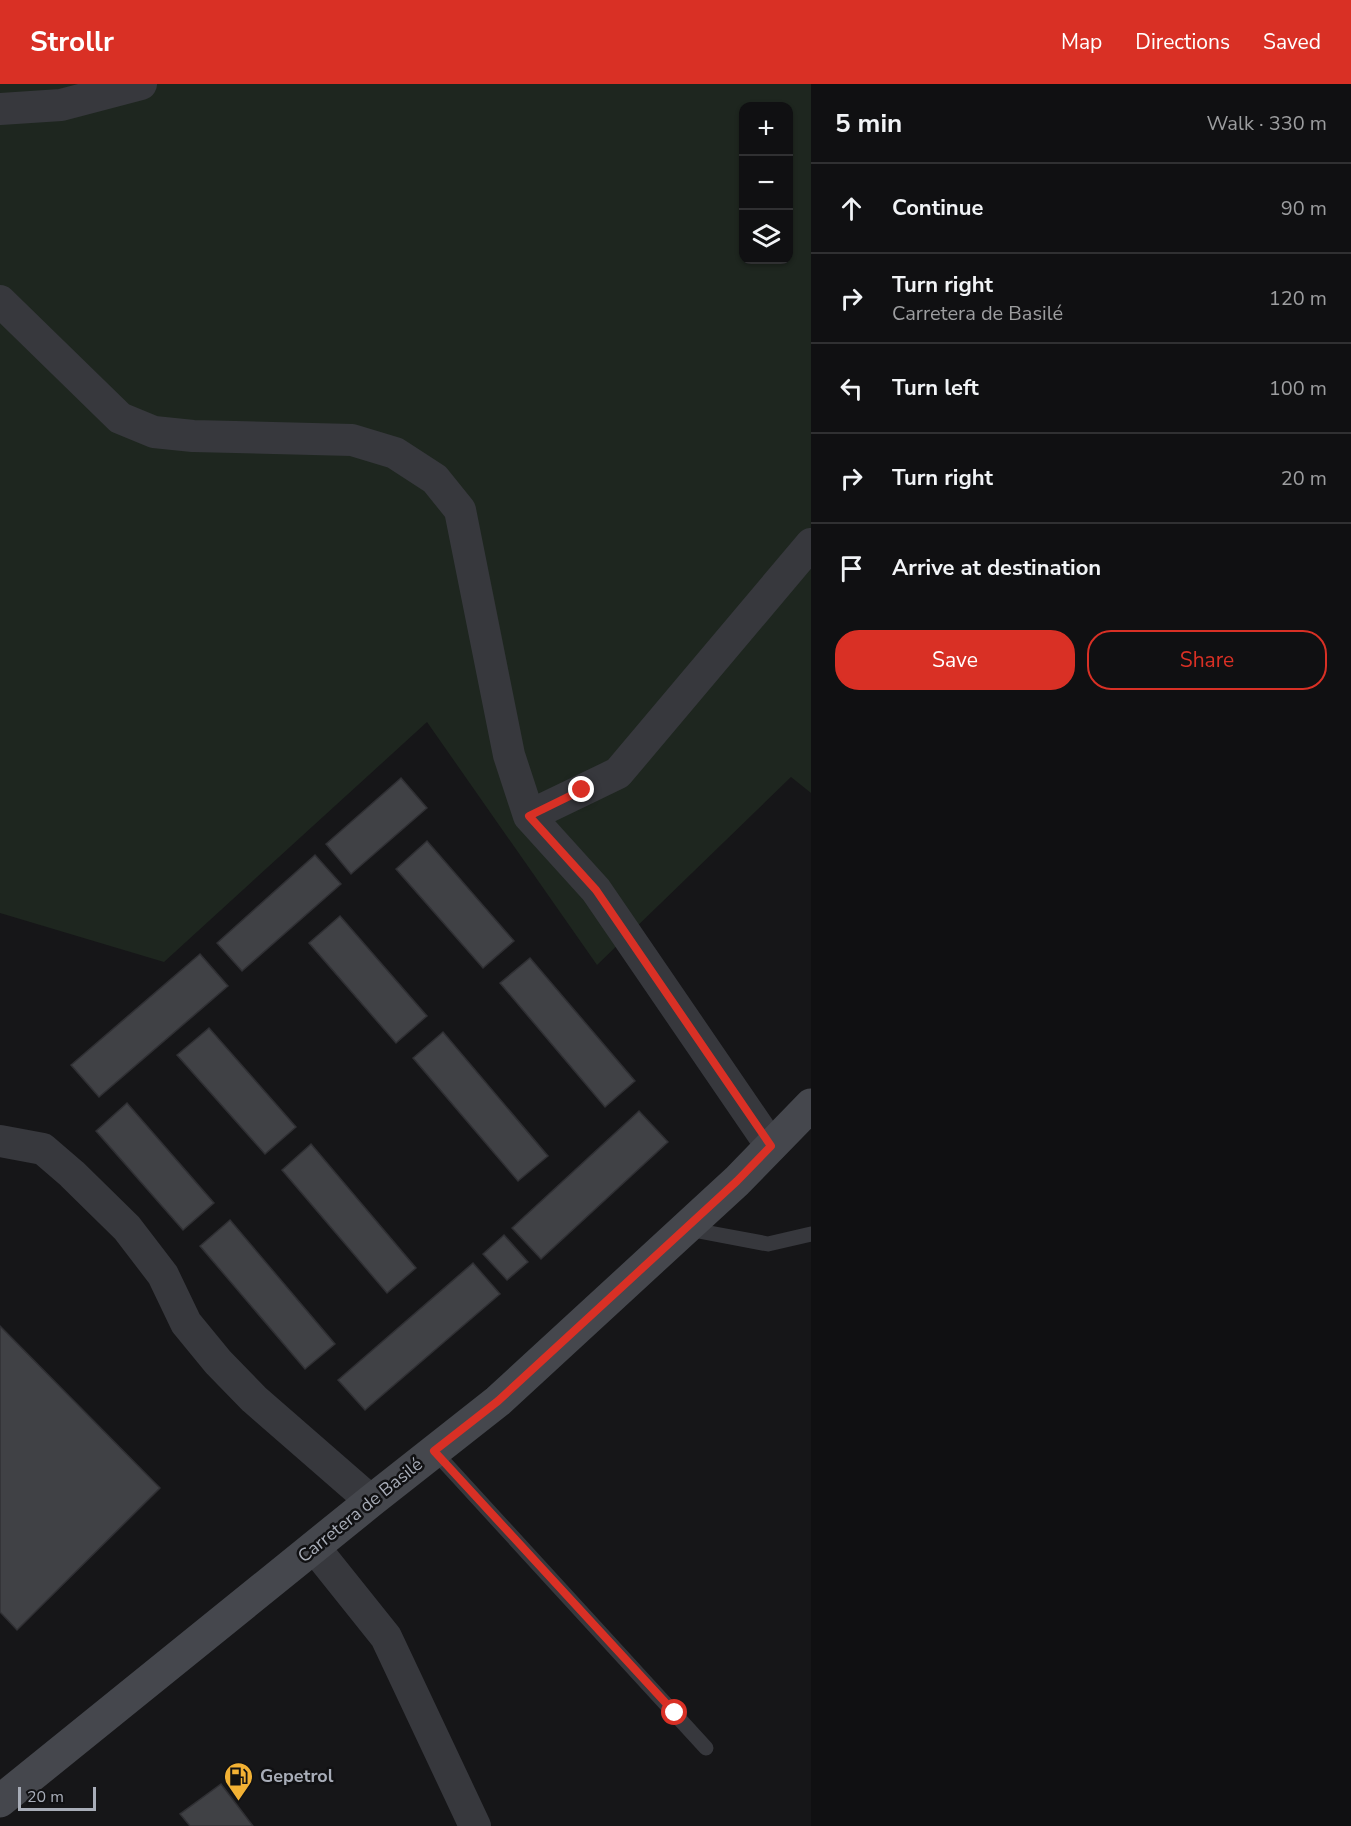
<!DOCTYPE html>
<meta charset="utf-8">
<style>
body{margin:0;font-family:"Nunito Sans",sans-serif;background:#1e1e20;color:#f1f3f6}
.controls{position:absolute;right:18px;top:18px;display:grid;overflow:hidden;border-radius:12px;box-shadow:0 2px 4px #0004}
.controls button{width:54px;height:54px;display:grid;place-items:center;padding:0;border:0;border-bottom:2px solid #303032;background:#101012;color:#f1f3f6;font:30px sans-serif}
.scale{position:absolute;left:18px;bottom:15px;width:78px;box-sizing:border-box;padding-left:6px;border:3px solid #a8adb8;border-top:0;font-size:16px;line-height:21px;white-space:nowrap;color:#a8adb8;-webkit-text-stroke:4px #111113;paint-order:stroke}
.stop{position:absolute;width:18px;height:18px;margin:-14px;border:4px solid #d93025;border-radius:50%;background:#fff}
.stop.end{background:#d93025;border-color:#fff;box-shadow:0 2px 6px #0008}
.list{margin:0;padding:0;list-style:none}
h2{display:flex;justify-content:space-between;align-items:center;height:78px;margin:0;padding:0 24px;font-size:26px}
h2 small{font-size:20px;font-weight:400;color:#9c9d9f}
.list li{display:grid;grid-template-columns:39px 1fr auto;gap:18px;align-items:center;box-sizing:border-box;height:90px;padding:0 24px;border-top:2px solid #303032}
.list b{display:block;font-size:22px;white-space:nowrap}
.list p{margin:0;font-size:20px;white-space:nowrap;color:#9c9d9f}
.list em{font-size:20px;font-style:normal;color:#9c9d9f}
.actions{display:flex;gap:12px;padding:18px 24px}
.actions a{flex:1;padding:14px 0;border:2px solid #d93025;border-radius:24px;text-align:center;font-size:21px;color:#d93025}
.actions .main{background:#d93025;color:#fff}
.icon{flex:none;width:33px;height:33px;fill:none;stroke:currentColor;stroke-width:2;stroke-linecap:round;stroke-linejoin:round}
.map{position:relative;flex:none;width:811px;height:1742px;overflow:hidden}
header{display:flex;align-items:center;gap:36px;box-sizing:border-box;height:84px;padding:0 30px;background:#d93025;color:#fff}
header strong{font-size:28px}
nav{display:flex;gap:33px;margin-inline-start:auto;font-size:21px}
main{display:flex}
aside{flex:1;background:#101012}
.map>svg:first-child{display:block}
.green{fill:#1e261f;fill-rule:evenodd}
.building{fill:#404145;stroke:#303034;stroke-width:1.5}
.lines{fill:none;stroke-linecap:round;stroke-linejoin:round}
.lane{stroke:#37383d;stroke-width:15}
.street{stroke:#37383d;stroke-width:32}
.secondary{stroke:#45474d;stroke-width:33}
.route{stroke:#d93025;stroke-width:8}
.labels{text-anchor:middle;dominant-baseline:central;stroke-width:5;stroke-linejoin:round;paint-order:stroke}
.street-label{font-size:18px;fill:#a8adb8;stroke:#111113}
.poi-label{font-size:18px;font-weight:bold;fill:#a8adb8;stroke:#111113;text-anchor:start}
</style>
<header>
<strong>Strollr</strong>
<nav><a>Map</a><a>Directions</a><a>Saved</a></nav>
</header>
<main>
<div class="map">
<svg width="811" height="1742" viewBox="0 0 811 1742">
<rect width="100%" height="100%" fill="#161618"/>
<!-- green -->
<path class="green" d="M0,0H811V709L791,693L597,881L427,638L164,878L0,829ZM744,22H788V176H744Z"/>
<!-- building -->
<path class="building" d="M401,694L427,724L351,790L326,760Z
M427,757L514,857L483,884L396,785Z
M315,771L341,800L242,887L217,859Z
M340,832L427,932L396,959L309,859Z
M200,870L228,902L99,1013L71,981Z
M530,874L635,997L605,1023L500,899Z
M209,944L296,1043L265,1070L177,971Z
M443,948L548,1072L518,1097L413,974Z
M127,1019L214,1119L183,1146L96,1047Z
M639,1027L668,1058L541,1175L512,1144Z
M311,1060L416,1184L387,1209L282,1086Z
M230,1136L335,1260L305,1285L200,1162Z
M504,1151L528,1178L507,1196L483,1170Z
M473,1179L500,1210L365,1326L338,1296Z
M0,1242L160,1404L17,1546L0,1528Z
M221,1700L253,1742H190L180,1730Z"/>
<g class="lines">
<!-- lane -->
<path class="lane" d="M688,1145L768,1160L811,1150
M434,1367L706,1664"/>
<!-- street -->
<path class="street" d="M0,25L61,21L141,0
M0,217L120,334L154,348L193,352L352,356L395,369L435,395L460,426L509,671L529,732L596,806L771,1062
M529,732L618,689L811,460
M0,1057L43,1065L72,1090L127,1144L163,1191L186,1239L218,1278L254,1315L371,1417
M314,1463L386,1553L475,1742"/>
<!-- secondary -->
<path class="secondary" d="M0,1717L371,1417L498,1317L737,1097L811,1021"/>
</g>
<g class="lines">
<!-- route -->
<path class="route" d="M582,706L529,732L596,806L771,1062L737,1097L498,1317L434,1367L675,1629"/>
</g>
<!-- icons -->
<defs>
<symbol id="fuel-pin" viewBox="-11 -11 22 30"><path d="M0 17L-7.5 6A9.5 9.5 0 1 1 7.5 6Z" fill="#f2b134" stroke="#111113"/><path d="M-5.5-6h7V0h2V4h1.3V-2.5L3-4.5l.8-.8L6-3V5H2.5V1h-1V6h-7ZM-4.2-4.7v3.2H.2V-4.7Z" fill="#111"/></symbol>
</defs>
<g fill-rule="evenodd">
<use href="#fuel-pin" x="222" y="1676" width="33" height="45"/>
</g>
<g class="labels">
<!-- street labels -->
<g class="street-label">
<text transform="translate(360 1426) rotate(-39)">Carretera de Basilé</text>
</g>
<!-- poi labels -->
<g class="poi-label">
<text x="260" y="1692">Gepetrol</text>
</g>
</g>
</svg>
<div class="controls">
<button>+</button>
<button>−</button>
<button><svg class="icon" aria-label="layers" viewBox="0 0 24 24"><path d="M12 4l9 5-9 5-9-5zM3 14l9 5 9-5"/></svg></button>
</div>
<div class="scale">20 m</div>
<div class="stop" style="left:675px;top:1629px"></div>
<div class="stop end" style="left:582px;top:706px"></div>
</div>
<aside>
<h2>5 min<small>Walk · 330 m</small></h2>
<ul class="list">
<li><svg class="icon" aria-label="ahead" viewBox="0 0 24 24"><path d="M12 20V5M6 11l6-6 6 6"/></svg><div><b>Continue</b></div><em>90 m</em></li>
<li><svg class="icon" aria-label="right" viewBox="0 0 24 24"><path d="M7 20v-9h11M14 6l5 5-5 5"/></svg><div><b>Turn right</b><p>Carretera de Basilé</p></div><em>120 m</em></li>
<li><svg class="icon" aria-label="left" viewBox="0 0 24 24"><path d="M17 20v-9H6M10 6l-5 5 5 5"/></svg><div><b>Turn left</b></div><em>100 m</em></li>
<li><svg class="icon" aria-label="right" viewBox="0 0 24 24"><path d="M7 20v-9h11M14 6l5 5-5 5"/></svg><div><b>Turn right</b></div><em>20 m</em></li>
<li><svg class="icon" aria-label="arrive" viewBox="0 0 24 24"><path d="M6 21V4h12l-3 4 3 4H6"/></svg><div><b>Arrive at destination</b></div></li>
</ul>
<div class="actions"><a class="main">Save</a><a>Share</a></div>
</aside>
</main>
